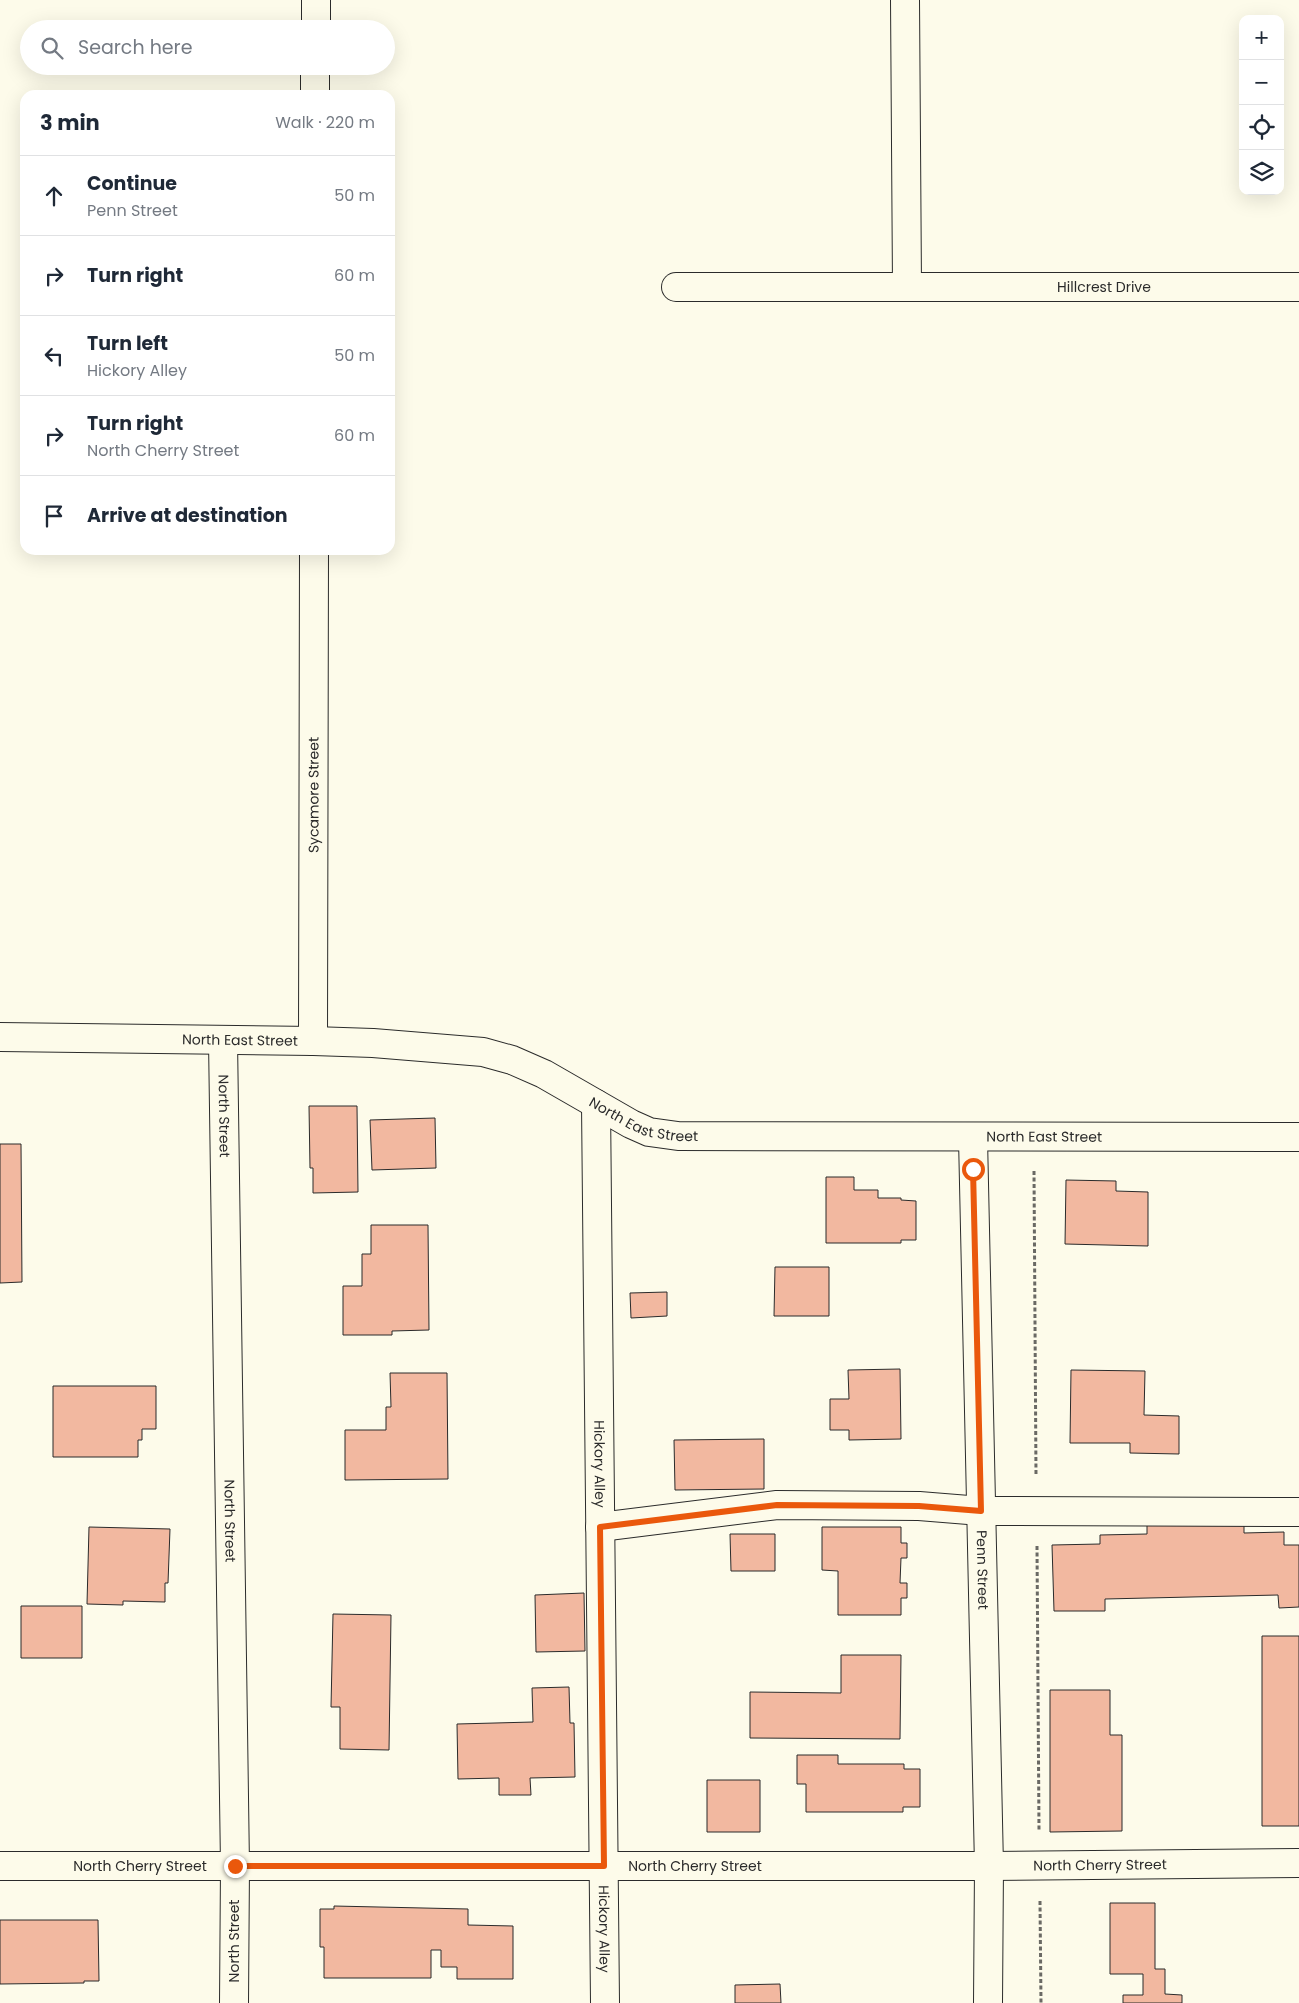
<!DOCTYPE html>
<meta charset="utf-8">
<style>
body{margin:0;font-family:Poppins,sans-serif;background:#f2f2f3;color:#1f2937}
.controls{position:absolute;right:15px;top:15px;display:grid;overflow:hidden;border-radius:10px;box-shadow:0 5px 20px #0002}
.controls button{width:45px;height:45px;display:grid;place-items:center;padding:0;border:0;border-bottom:1px solid #e0e1e3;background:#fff;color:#1f2937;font:25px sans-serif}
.stop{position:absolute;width:15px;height:15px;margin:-11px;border:4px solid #ea580c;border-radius:50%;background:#fff}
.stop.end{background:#ea580c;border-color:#fff;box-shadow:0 1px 5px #0008}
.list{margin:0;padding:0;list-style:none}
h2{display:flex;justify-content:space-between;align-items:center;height:65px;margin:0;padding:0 20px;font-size:21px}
h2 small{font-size:16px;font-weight:400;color:#747a83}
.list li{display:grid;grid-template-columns:32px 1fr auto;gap:15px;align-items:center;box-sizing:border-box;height:80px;padding:0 20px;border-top:1px solid #e0e1e3}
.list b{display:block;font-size:19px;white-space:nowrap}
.list p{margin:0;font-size:16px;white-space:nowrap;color:#747a83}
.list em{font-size:16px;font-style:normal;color:#747a83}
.icon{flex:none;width:28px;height:28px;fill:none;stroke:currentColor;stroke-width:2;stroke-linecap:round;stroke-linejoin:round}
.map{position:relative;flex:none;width:1299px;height:2003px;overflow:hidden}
.search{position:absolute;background:#fff;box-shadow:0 5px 20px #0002;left:20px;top:20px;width:375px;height:55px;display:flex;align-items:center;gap:12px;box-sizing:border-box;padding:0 18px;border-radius:28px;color:#747a83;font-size:19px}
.panel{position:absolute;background:#fff;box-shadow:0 5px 20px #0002;left:20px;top:90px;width:375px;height:465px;border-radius:15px}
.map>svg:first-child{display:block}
.building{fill:#f2b8a0;stroke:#2b2b2b}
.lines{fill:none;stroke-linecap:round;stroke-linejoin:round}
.minor-casing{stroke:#2b2b2b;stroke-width:30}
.path{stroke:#6a6964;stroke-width:3;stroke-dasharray:4 2.5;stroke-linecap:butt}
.minor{stroke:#fdfbea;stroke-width:28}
.route{stroke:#ea580c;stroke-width:6}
.labels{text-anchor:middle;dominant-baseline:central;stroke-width:4;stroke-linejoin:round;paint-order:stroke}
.street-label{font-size:14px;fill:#2b2b2b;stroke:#fdfbea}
</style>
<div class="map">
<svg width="1299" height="2003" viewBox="0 0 1299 2003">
<rect width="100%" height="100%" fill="#fdfbea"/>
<!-- building -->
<path class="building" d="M309,1106H357L358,1192L313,1193V1168H310Z
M435,1118L436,1168L372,1170L370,1120Z
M0,1144H21L22,1282L0,1283Z
M826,1177H854V1190H878V1198H901V1200L916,1201V1240H901V1243H826Z
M1066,1180L1116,1181V1191L1148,1192V1246L1065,1244Z
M371,1225H428L429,1330L392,1331V1335H343V1286H362V1254H371Z
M775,1267H829V1316H774Z
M667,1292V1316L631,1318L630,1293Z
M900,1369L901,1439L849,1440V1430H830V1399H849L848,1370Z
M1071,1370L1145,1371L1144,1415L1179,1416V1454L1130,1453V1443H1070Z
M390,1373H447L448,1479L345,1480V1430H386V1407H391Z
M53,1386H156V1429H142V1440H138V1457H53Z
M764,1439V1489L675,1490L674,1440Z
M1244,1520V1533L1284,1532V1545H1299V1607L1279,1608L1278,1595L1105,1599V1611H1054L1052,1545L1100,1544V1535L1147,1534V1522Z
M89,1527L170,1529L168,1583H165V1602L123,1601V1605L87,1604Z
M822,1527H901V1543H907V1558H901L900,1583H907V1598H901V1615H838V1571L822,1570Z
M730,1534H775V1571H731Z
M584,1593L585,1651L536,1652L535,1595Z
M21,1606H82V1658H21Z
M333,1614L391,1615L389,1750L340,1749V1707H331Z
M1262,1636H1299V1826H1262Z
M841,1655H901L900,1739L750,1738V1692L841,1693Z
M569,1687L570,1723H574L575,1777L530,1778L531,1795H499V1778L458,1779L457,1724L533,1722L532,1688Z
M1050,1690H1110V1735H1122V1831L1050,1832Z
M797,1755H838V1764H904V1769H920V1807H903V1812H806V1784H797Z
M707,1780H760V1832H707Z
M1110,1903H1155V1969H1165V1994L1182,1995V2003H1123V1995H1143V1974H1110Z
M334,1906L468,1909V1925L513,1926V1979H457V1967H441V1950H431V1978H324V1947H320V1909H334Z
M0,1920H98L99,1981H84V1983L0,1984Z
M780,1984L781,2003H735V1985Z"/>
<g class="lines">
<defs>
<g id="minor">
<path d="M905,0L907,287"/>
<path d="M316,29V0"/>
<path d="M315,95V66"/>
<path id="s1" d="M676,287H1299"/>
<path id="s2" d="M0,1037L313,1041L373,1043L483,1052L512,1060L544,1074L631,1124L649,1132L678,1136L1299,1137"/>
<path id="s3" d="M223,1040L235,1866L234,2003"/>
<path id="s4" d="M313,1041L314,550"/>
<path id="s5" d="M596,1104L605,2003"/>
<path id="s6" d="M973,1138L989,1866L988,2003"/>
<path d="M600,1527L777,1505L919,1506L981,1511L1299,1512"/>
<path id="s7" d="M0,1866H989L1299,1863"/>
</g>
</defs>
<!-- minor casing -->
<use href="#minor" class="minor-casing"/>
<!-- path -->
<path class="path" d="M1034,1171L1036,1475
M1037,1546L1039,1830
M1040,1901L1041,2003"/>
<!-- minor -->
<use href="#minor" class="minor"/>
</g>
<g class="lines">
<!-- route -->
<path class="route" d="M235,1866H604L600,1527L777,1505L919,1506L981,1511L973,1169"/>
</g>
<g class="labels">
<!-- street labels -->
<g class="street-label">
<text stroke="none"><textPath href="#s1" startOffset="428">Hillcrest Drive</textPath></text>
<text stroke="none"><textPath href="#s4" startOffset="246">Sycamore Street</textPath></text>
<text stroke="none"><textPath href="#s2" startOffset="240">North East Street</textPath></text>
<text stroke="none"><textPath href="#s3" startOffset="76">North Street</textPath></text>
<text stroke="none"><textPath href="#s2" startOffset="660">North East Street</textPath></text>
<text stroke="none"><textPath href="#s2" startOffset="1064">North East Street</textPath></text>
<text stroke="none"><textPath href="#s5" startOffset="360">Hickory Alley</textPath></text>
<text stroke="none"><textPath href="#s3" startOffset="481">North Street</textPath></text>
<text stroke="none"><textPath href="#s6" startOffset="432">Penn Street</textPath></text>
<text stroke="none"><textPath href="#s7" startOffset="1100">North Cherry Street</textPath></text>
<text stroke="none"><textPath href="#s7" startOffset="140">North Cherry Street</textPath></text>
<text stroke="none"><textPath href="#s7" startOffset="695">North Cherry Street</textPath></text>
<text stroke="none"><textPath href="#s5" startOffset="825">Hickory Alley</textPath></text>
<text transform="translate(234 1941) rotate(-90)">North Street</text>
</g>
</g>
</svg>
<div class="controls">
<button>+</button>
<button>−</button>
<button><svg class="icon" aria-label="locate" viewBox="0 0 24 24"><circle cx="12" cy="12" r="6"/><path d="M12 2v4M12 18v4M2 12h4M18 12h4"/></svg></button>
<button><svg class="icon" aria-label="layers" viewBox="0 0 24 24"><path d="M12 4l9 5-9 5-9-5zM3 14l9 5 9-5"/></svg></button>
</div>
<div class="stop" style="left:973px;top:1169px"></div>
<div class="stop end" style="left:235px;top:1866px"></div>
<div class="search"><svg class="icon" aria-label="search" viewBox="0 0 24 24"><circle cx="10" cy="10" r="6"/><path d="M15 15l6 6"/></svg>Search here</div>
<section class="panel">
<h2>3 min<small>Walk · 220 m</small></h2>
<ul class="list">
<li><svg class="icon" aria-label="ahead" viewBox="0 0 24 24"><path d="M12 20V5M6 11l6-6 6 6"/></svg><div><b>Continue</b><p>Penn Street</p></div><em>50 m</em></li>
<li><svg class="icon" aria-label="right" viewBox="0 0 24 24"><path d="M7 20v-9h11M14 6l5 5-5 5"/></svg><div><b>Turn right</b></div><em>60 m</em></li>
<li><svg class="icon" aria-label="left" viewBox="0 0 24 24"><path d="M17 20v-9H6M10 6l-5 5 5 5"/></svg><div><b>Turn left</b><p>Hickory Alley</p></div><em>50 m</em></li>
<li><svg class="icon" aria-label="right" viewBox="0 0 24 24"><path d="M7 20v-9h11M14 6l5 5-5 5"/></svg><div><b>Turn right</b><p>North Cherry Street</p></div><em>60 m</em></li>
<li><svg class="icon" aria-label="arrive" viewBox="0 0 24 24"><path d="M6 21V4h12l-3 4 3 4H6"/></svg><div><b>Arrive at destination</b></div></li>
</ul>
</section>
</div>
